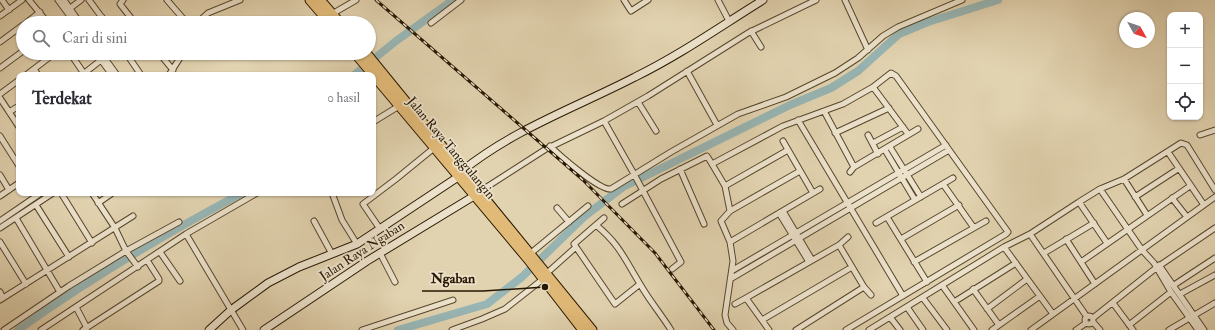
<!DOCTYPE html>
<html lang="id">
<meta charset="utf-8">
<style>
body{margin:0;font-family:"IM FELL Double Pica",serif;background:#f7f7f7;color:#2b2b33}
.controls{position:absolute;right:12px;top:12px;display:grid;overflow:hidden;border-radius:8px;box-shadow:0 1px 3px #0004}
.controls button{width:36px;height:36px;display:grid;place-items:center;padding:0;border:0;border-bottom:1px solid #e1e1e2;background:#fff;color:#2b2b33;font:20px sans-serif}
.compass{position:absolute;left:1119px;top:12px;width:36px;height:36px;border-radius:50%;background:#fff;box-shadow:0 1px 3px #0004;rotate:130deg}
.list{margin:0;padding:0;list-style:none}
h2{display:flex;justify-content:space-between;align-items:center;height:52px;margin:0;padding:0 16px;font-size:17px}
h2 small{font-size:13px;font-weight:400;color:#7c7c81}
.icon{flex:none;width:22px;height:22px;fill:none;stroke:currentColor;stroke-width:2;stroke-linecap:round;stroke-linejoin:round}
.map{position:relative;flex:none;width:1215px;height:330px;overflow:hidden}
.search{position:absolute;background:#fff;box-shadow:0 1px 3px #0004;left:16px;top:16px;width:360px;height:44px;display:flex;align-items:center;gap:10px;box-sizing:border-box;padding:0 14px;border-radius:22px;color:#7c7c81;font-size:15px}
.panel{position:absolute;background:#fff;box-shadow:0 1px 3px #0004;left:16px;top:72px;width:360px;height:124px;border-radius:8px}
.map>svg:first-child{display:block}
.lines{fill:none;stroke-linecap:round;stroke-linejoin:round}
.river{stroke:#98b6b5;stroke-width:8}
.street-casing{stroke:#56462c;stroke-width:7}
.secondary-casing{stroke:#281700;stroke-width:9}
.highway-casing{stroke:#281700;stroke-width:11}
.street{stroke:#ece2cc;stroke-width:5}
.secondary{stroke:#ece2cc;stroke-width:7}
.highway{stroke:#e1ba78;stroke-width:9}
.rail-casing{stroke:#281700;stroke-width:3}
.rail{stroke:#ece2cc;stroke-width:1.5;stroke-dasharray:4.5;stroke-linecap:butt}
.labels{text-anchor:middle;dominant-baseline:central;stroke-width:3.5;stroke-linejoin:round;paint-order:stroke}
.street-label{font-size:13px;fill:#281700;stroke:#ece2cc}
.leader{fill:none;stroke:#281700;stroke-width:1.5}
.callout-dot{fill:#281700;stroke:#ece2cc;stroke-width:1.5}
.callout-label{font-size:14px;text-anchor:middle;font-weight:bold;fill:#281700;stroke:#ece2cc;stroke-width:3.5;stroke-linejoin:round;paint-order:stroke}
</style>
<div class="map">
<svg width="1215" height="330" viewBox="0 0 1215 330">
<rect width="100%" height="100%" fill="#e2d3b0"/>
<filter id="stains"><feTurbulence type="fractalNoise" baseFrequency=".005" numOctaves="4"/><feColorMatrix values="0 0 0 0 .2 0 0 0 0 .09 0 0 0 0 .02 0 0 0 .5 -.17"/></filter>
<radialGradient id="worn" r=".72"><stop offset=".6" stop-color="#630" stop-opacity="0"/><stop offset="1" stop-color="#630" stop-opacity=".3"/></radialGradient>
<g class="lines">
<!-- river -->
<path class="river" d="M354,75L396,41L453,0
M18,330C89,279 165,234 242,193
M398,330L487,304L522,277L585,216L623,187L790,105L831,88L858,71L899,34L928,22L998,0"/>
<defs>
<path id="street" d="M2,0L9,10
M29,0L48,23
M58,0L75,23
M64,0L80,23
M89,0L106,23
M123,0L120,4L135,23
M167,0L187,23
M624,0L631,11L648,0
M718,0L729,21
M845,0L868,50
M69,9L81,0
M332,14L356,0
M0,16L22,0
M26,23L40,12
M93,23L102,17
M197,23L208,13L240,0
M431,23L461,0
M751,31L761,47
M0,42L23,25
M70,53L85,75
M96,53L112,75
M101,53L117,75
M126,53L141,75
M159,53L173,70
M0,68L23,51
M34,69L38,75
M687,71L717,125
M26,75L55,53
M82,75L101,60
M169,75L183,53
M873,87L908,134
M0,94L19,80
M0,98L19,127
M638,102L656,131
M824,111L854,167
M9,112L19,106
M798,120L903,296
M604,121L634,174L681,262L672,269
M373,122L399,106
M835,133L889,108
M868,135L878,154
M1200,135L1215,130
M0,136L19,166
M783,141L813,193
M873,143L903,127
M550,146C559,155 600,191 611,189L671,152L738,114L786,97L835,73L858,58L883,36L898,27L962,0
M890,147L921,197
M885,150L915,200
M1168,152L1204,205
M680,169L704,224
M850,172L854,167L918,129
M0,175L9,190
M1124,179L1147,215
M943,184L974,228
M725,186L788,150
M1100,189L1142,250L1154,263L1171,292L1198,330
M479,192L546,149L604,121L648,96L748,33L816,0
M61,193L92,243
M92,193L115,228L126,251L179,222
M332,193L342,220L357,244
M0,196L19,183
M1135,197L1178,169
M1172,198L1187,217
M1079,202L1107,243
M98,203L111,194
M622,204L661,179L707,156L712,164
M36,205L69,257
M557,208L569,222
M730,211L800,171
M783,211L812,260
M779,213L809,262
M887,217L927,282
M16,218L60,292
M604,218L574,244L615,304L640,284
M0,221L41,193
M314,221L332,254
M876,223L953,178
M596,225C620,245 624,258 640,284C649,300 661,314 671,330
M0,228L53,193
M380,229L363,204L396,179L434,148
M186,234L243,330
M1030,234L1087,317
M901,239L959,205
M1066,239L1095,284
M0,242L26,284
M730,242L820,189
M839,245L864,287L871,295
M1004,247L1053,314
M160,252L180,281
M380,253L395,282
M531,253L588,206
M1044,253L1094,223
M914,262L986,221
M1081,262L1190,186
M1159,265L1204,330
M733,270L946,145
M547,273L576,247
M732,278L949,150
M942,285L974,330
M1174,285L1215,258
M973,289L999,325
M0,292L3,298
M1180,294L1215,275
M923,298L947,330
M0,300L133,216
M954,302L1016,263
M1113,303L1133,330
M735,304L746,298
M76,307L87,328
M907,307L923,330
M987,309L1027,279
M1085 320a4 4 0 1 1 8 0a4 4 0 1 1-8 0Z
M890,317L900,330
M1093,318L1156,268L1215,228
M762,320L852,267
M1093,322L1100,330
M1129,325L1171,292
M4,330L69,286L126,251L138,267
M41,330L186,234L257,193
M83,330L159,281V279L147,260
M362,330L453,300
M452,330L482,319L505,309L543,279
M733,330L727,323L725,315L733,261L730,242L721,221L730,211L725,186L712,164L783,126L843,104L873,87L891,73L896,76L1008,232L1006,234L846,330
M769,330L746,298L839,245L848,237
M796,330L864,287
M869,330L1004,247L1030,234L1079,202L1100,189L1124,179L1181,143L1187,145L1215,190
M992,330L1040,296
M1031,330L1215,197
M1076,330L1086,323
M1169,330L1215,303"/>
<path id="secondary" d="M462,171C514,129 577,107 635,77C680,55 721,26 763,0
M209,330L231,310L268,283L299,267L357,244L458,177
M264,330L367,261L474,196"/>
<path id="highway" d="M310,0L330,23
M320,0L340,23
M355,53L528,259L583,330
M366,53L592,330"/>
</defs>
<!-- street casing -->
<use href="#street" class="street-casing"/>
<!-- secondary casing -->
<use href="#secondary" class="secondary-casing"/>
<!-- highway casing -->
<use href="#highway" class="highway-casing"/>
<!-- street -->
<use href="#street" class="street"/>
<!-- secondary -->
<use href="#secondary" class="secondary"/>
<!-- highway -->
<use href="#highway" class="highway"/>
<defs>
<path id="rail" d="M376,0L583,180L655,253L714,330"/>
</defs>
<!-- rail casing -->
<use href="#rail" class="rail-casing"/>
<!-- rail -->
<use href="#rail" class="rail"/>
</g>
<g class="labels">
<!-- street labels -->
<g class="street-label">
<text transform="translate(451 148) rotate(50)">Jalan Raya Tanggulangin</text>
<text transform="translate(362 251) rotate(-33)">Jalan Raya Ngaban</text>
</g>
</g>
<!-- callouts -->
<path class="leader" d="M545 287L483 291H422"/>
<circle class="callout-dot" cx="545" cy="287" r="4"/>
<g class="callout-label">
<text x="453" y="283">Ngaban</text>
</g>
<rect width="100%" height="100%" filter="url(#stains)"/>
<rect width="100%" height="100%" fill="url(#worn)"/>
</svg>
<div class="controls">
<button>+</button>
<button>−</button>
<button><svg class="icon" aria-label="locate" viewBox="0 0 24 24"><circle cx="12" cy="12" r="6"/><path d="M12 2v4M12 18v4M2 12h4M18 12h4"/></svg></button>
</div>
<svg class="compass" viewBox="-18 -18 36 36"><path d="M0-13l5 13h-10z" fill="#e53935"/><path d="M0 13l5-13h-10z" fill="#7c7c81"/></svg>
<div class="search"><svg class="icon" aria-label="search" viewBox="0 0 24 24"><circle cx="10" cy="10" r="6"/><path d="M15 15l6 6"/></svg>Cari di sini</div>
<section class="panel">
<h2>Terdekat<small>0 hasil</small></h2>
<ul class="list">
</ul>
</section>
</div>
